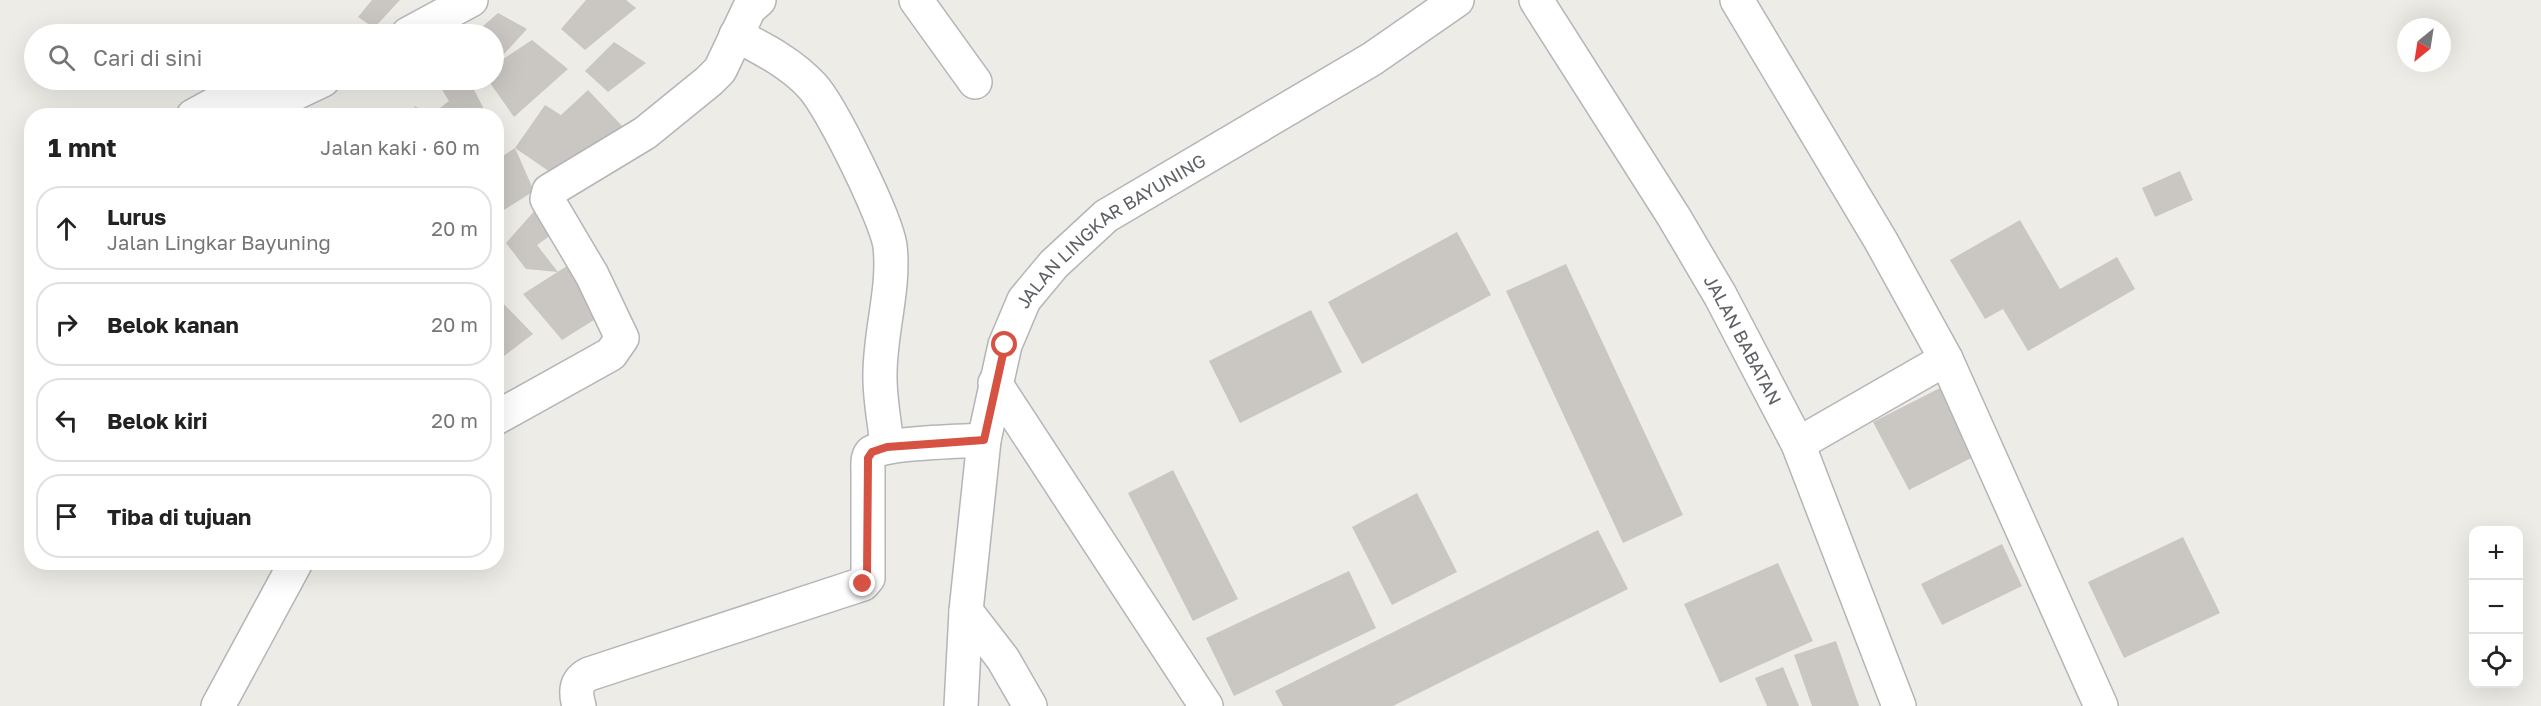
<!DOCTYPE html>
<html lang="id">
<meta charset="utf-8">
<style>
body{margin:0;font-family:"Golos Text",sans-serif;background:#f2f2f2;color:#222}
.controls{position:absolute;right:18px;bottom:18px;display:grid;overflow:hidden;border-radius:12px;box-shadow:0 6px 24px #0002}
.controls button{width:54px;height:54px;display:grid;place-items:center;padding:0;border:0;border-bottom:2px solid #e0e0e0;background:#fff;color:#222;font:30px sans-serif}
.compass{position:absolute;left:2397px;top:18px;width:54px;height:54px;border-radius:50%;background:#fff;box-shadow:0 6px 24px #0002;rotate:210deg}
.stop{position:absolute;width:18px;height:18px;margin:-14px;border:4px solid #d65243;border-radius:50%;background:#fff}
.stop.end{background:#d65243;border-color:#fff;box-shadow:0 2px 6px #0008}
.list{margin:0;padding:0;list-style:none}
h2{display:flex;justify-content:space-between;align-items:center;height:78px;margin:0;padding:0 24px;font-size:26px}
h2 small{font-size:20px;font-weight:400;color:#767676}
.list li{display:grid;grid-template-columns:39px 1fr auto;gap:18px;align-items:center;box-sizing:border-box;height:84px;margin:0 12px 12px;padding:0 12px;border:2px solid #e0e0e0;border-radius:24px}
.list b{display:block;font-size:22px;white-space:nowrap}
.list p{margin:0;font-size:20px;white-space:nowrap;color:#767676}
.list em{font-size:20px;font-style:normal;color:#767676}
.icon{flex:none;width:33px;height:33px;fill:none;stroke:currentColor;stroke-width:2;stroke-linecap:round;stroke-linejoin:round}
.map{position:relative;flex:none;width:2541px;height:706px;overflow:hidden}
.search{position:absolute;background:#fff;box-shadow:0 6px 24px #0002;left:24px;top:24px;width:480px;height:66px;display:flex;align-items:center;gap:15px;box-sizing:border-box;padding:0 21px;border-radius:33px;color:#767676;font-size:22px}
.panel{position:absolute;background:#fff;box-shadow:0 6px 24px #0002;left:24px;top:108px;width:480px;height:462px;border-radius:24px}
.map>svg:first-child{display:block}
.building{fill:#cac7c2}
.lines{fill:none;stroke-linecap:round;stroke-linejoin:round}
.minor-casing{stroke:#b3b5b9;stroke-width:36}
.minor{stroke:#fff;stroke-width:33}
.route{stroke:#d65243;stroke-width:8}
.labels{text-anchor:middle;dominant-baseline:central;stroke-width:4.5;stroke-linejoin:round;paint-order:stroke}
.street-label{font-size:18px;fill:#5d6064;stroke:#fff}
</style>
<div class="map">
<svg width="2541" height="706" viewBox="0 0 2541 706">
<rect width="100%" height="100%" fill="#eeece6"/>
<!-- building -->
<path class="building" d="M372,0H400L374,28L358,17Z
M586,0H626L636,8L585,50L561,29Z
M498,13L527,29L494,65V34H474Z
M532,40L568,69L514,117L488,80H494V65Z
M614,42L646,63L608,92L585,71Z
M436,80H469L487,115L419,116L414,106L432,114L449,101Z
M588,90L625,129L553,174L515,148L545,105L561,115Z
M515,148L534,191L496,215V160Z
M2180,171L2193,200L2155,217L2142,188Z
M537,208L554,233L537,245L558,272L526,269L506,243Z
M2020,220L2060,289L2117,257L2135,289L2028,351L2003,309L1985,319L1950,260Z
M1457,232L1491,295L1362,364L1328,302Z
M570,264L605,313L562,340L523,294Z
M1566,264L1683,515L1623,543L1506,291Z
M496,296L533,334L496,362Z
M1311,310L1342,372L1240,423L1209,361Z
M1940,388L1975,456L1909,490L1873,422Z
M1173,470L1238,599L1193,621L1128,493Z
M1417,493L1457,572L1392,605L1352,527Z
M1598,530L1628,589L1393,706H1283L1275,691Z
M2183,537L2220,613L2124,658L2088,582Z
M2002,544L2022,586L1942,625L1921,584Z
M1778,563L1813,641L1720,683L1684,604Z
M1349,571L1376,628L1234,696L1206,638Z
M1836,641L1859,706H1812L1794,655Z
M1783,667L1799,706H1767L1755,678Z"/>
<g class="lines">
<defs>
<g id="minor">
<path d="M916,0L975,82"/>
<path id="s1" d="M1536,0L1674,217L1720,295L1798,444L1899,706"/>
<path d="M1737,0L1881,241L1946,359L1798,444"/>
<path d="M408,34L471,0"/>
<path d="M736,35C763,49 791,63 812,86C831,106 886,218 890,246C895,290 879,334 880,378C880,401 885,424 887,446"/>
<path d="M193,116L237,92L247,95L253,104L264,108L323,80"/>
<path d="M1946,359L2101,706"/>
<path d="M995,383L1206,706"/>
<path d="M496,418L611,354L622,338L592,275L547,199L549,191L645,133L709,81L720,70L749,9L759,0"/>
<path d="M966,611L1003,659L1030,706"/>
<path d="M218,706L296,562"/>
<path d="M579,706C575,692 575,681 589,674L863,584L868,578V471C868,465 867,458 871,453C881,443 965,441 984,440"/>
<path id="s2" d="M961,706L966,611L984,440L1005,345L1024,300L1054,264L1106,216L1372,59L1457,0"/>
</g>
</defs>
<!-- minor casing -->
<use href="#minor" class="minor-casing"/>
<!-- minor -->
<use href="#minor" class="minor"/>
</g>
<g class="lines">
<!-- route -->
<path class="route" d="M863,584L867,578L868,458L872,452L887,447L984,440L1005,345"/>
</g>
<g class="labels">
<!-- street labels -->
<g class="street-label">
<text stroke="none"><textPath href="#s2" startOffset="525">JALAN LINGKAR BAYUNING</textPath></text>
<text stroke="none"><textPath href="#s1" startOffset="398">JALAN BABATAN</textPath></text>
</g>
</g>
</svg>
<div class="controls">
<button>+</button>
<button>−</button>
<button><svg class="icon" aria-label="locate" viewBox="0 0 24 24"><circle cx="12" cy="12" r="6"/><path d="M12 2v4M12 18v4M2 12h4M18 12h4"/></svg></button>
</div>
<svg class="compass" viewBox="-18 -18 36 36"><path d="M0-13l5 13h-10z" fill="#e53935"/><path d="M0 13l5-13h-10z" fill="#767676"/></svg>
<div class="stop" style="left:1005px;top:345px"></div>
<div class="stop end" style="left:863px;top:584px"></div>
<div class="search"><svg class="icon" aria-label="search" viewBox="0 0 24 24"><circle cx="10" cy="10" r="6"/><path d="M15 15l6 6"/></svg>Cari di sini</div>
<section class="panel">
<h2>1 mnt<small>Jalan kaki · 60 m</small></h2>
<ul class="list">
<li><svg class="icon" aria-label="ahead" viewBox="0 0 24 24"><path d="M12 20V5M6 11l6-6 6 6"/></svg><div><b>Lurus</b><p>Jalan Lingkar Bayuning</p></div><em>20 m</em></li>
<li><svg class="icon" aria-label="right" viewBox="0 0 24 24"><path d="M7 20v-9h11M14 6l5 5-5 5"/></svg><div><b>Belok kanan</b></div><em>20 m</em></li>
<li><svg class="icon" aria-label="left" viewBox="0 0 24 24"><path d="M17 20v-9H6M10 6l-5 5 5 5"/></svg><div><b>Belok kiri</b></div><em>20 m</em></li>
<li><svg class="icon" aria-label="arrive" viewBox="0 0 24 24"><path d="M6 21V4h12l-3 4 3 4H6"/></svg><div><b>Tiba di tujuan</b></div></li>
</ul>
</section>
</div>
